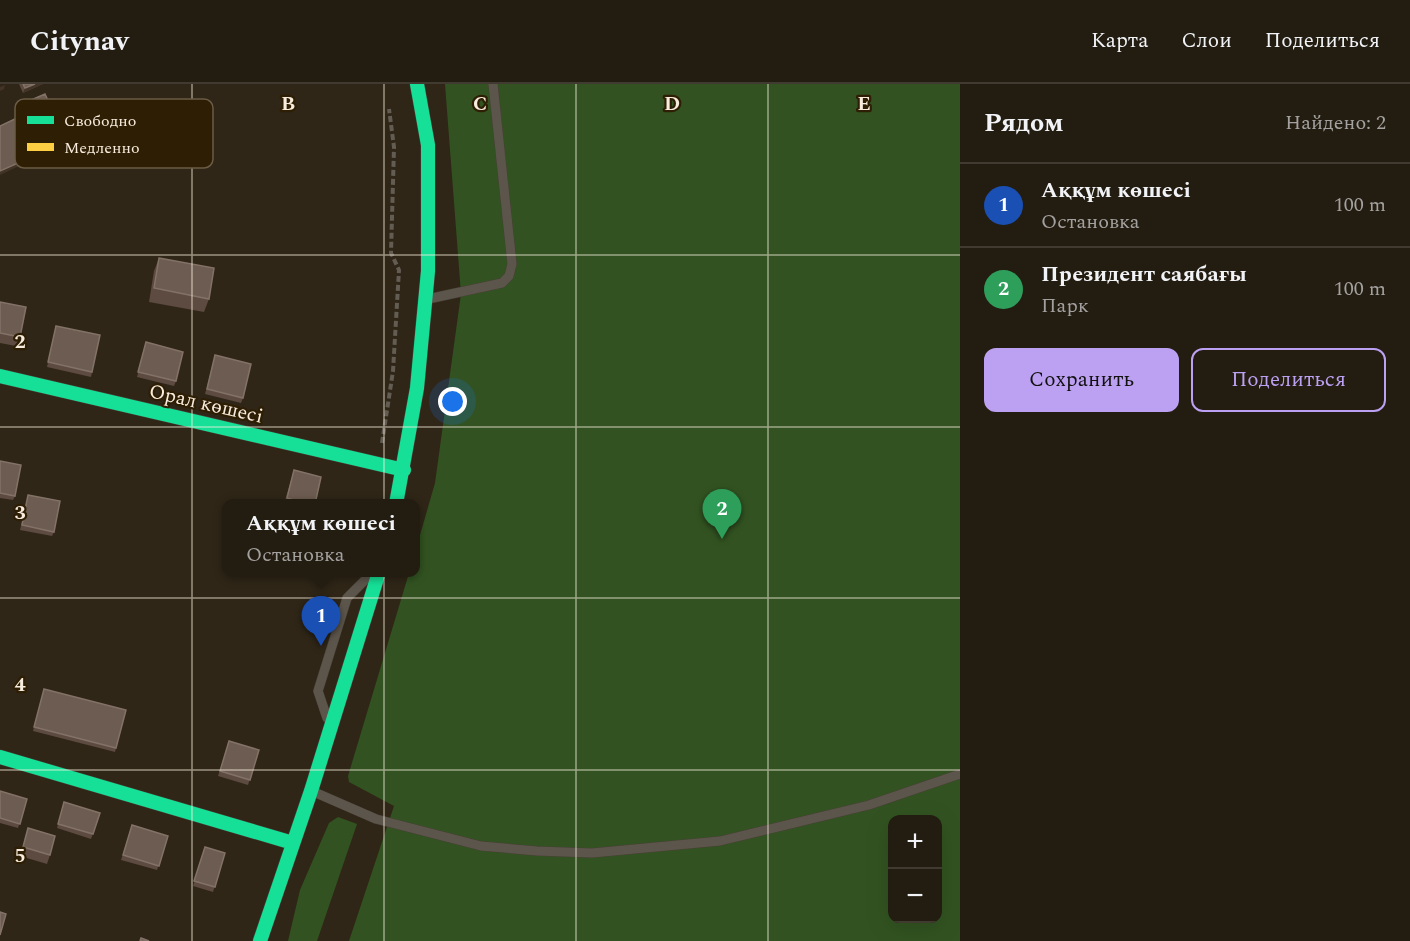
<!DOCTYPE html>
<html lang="ru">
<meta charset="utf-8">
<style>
body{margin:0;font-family:Spectral,serif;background:#2f291f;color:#f1f3f6}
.controls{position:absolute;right:18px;bottom:18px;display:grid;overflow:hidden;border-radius:12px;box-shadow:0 6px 24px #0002}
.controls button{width:54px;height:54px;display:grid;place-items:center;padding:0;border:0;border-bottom:2px solid #403a31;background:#231c11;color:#f1f3f6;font:30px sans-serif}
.you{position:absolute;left:453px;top:318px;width:21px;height:21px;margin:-15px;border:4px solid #fff;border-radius:50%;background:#1a73e8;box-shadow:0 0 0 9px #1a73e833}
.badge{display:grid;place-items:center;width:39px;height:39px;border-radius:50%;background:#bca0f2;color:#fff;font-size:20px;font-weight:700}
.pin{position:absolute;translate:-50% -50px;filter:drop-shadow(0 2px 3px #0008)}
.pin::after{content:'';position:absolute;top:32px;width:21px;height:18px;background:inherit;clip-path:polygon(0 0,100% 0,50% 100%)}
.popup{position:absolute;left:222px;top:415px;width:198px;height:78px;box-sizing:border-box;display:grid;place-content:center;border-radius:12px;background:#231c11;filter:drop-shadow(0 2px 4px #0005);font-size:20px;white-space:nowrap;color:#a3a19f}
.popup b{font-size:22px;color:#f1f3f6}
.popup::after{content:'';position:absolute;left:50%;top:100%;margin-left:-12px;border:12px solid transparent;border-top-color:#231c11}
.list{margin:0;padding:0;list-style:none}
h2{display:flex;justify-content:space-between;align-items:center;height:78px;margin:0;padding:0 24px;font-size:26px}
h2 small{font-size:20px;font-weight:400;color:#a3a19f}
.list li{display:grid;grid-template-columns:39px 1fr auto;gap:18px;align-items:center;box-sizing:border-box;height:84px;padding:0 24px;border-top:2px solid #403a31}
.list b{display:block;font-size:22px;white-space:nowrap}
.list p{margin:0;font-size:20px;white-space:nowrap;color:#a3a19f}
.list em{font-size:20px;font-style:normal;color:#a3a19f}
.actions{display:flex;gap:12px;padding:18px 24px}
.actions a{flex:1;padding:14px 0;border:2px solid #bca0f2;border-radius:12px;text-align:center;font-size:21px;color:#bca0f2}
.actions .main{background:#bca0f2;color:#111}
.map{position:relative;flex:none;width:960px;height:857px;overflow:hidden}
header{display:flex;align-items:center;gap:36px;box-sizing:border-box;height:84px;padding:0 30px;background:#231c11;border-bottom:2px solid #403a31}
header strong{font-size:28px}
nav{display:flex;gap:33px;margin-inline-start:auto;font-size:21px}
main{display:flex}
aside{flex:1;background:#231c11}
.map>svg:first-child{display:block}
.green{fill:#325321;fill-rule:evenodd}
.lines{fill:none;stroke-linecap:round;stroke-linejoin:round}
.lane-casing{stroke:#484035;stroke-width:10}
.fast-casing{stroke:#484035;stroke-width:15}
.path{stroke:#625c52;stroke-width:4;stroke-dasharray:6 3;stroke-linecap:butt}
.lane{stroke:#5c554b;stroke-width:9}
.fast{stroke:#16e098;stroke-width:14}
.wall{fill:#5d4a40}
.shaded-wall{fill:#433428}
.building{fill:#6d5c51;stroke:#837267;stroke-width:1.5}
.grid{fill:none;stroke:#f7ecdd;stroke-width:1.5;stroke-opacity:0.55}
.labels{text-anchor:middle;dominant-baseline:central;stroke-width:4.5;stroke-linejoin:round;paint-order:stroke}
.street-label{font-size:20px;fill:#f7ecdd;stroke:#2e1e04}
.key{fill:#2e1e04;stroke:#6a5c45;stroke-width:1.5}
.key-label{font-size:16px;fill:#f7ecdd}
.grid-label{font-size:20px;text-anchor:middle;font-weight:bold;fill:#f7ecdd;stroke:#2e1e04;stroke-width:4.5;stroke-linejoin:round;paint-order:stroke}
</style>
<header>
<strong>Citynav</strong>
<nav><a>Карта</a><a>Слои</a><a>Поделиться</a></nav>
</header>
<main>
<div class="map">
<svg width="960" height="857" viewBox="0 0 960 857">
<rect width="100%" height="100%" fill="#2f2617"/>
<!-- green -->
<path class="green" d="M445,0H960V857H349L394,722L349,698L348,692L409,489L416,488V465L435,399L461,210ZM892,736H938V834H892Z
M338,733L357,740L317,857H288L300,806L329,739Z"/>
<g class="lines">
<defs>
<path id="lane" d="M428,215L502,199L509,192L512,180L493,0
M327,634L318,607L347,514L369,492
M314,708L376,735L481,762L537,767L592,769L720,757L869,721L960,690"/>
<path id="fast" d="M0,292L404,386
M396,420L417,304L428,187V61L417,0
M0,673L293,759
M260,857L311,707L379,488"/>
</defs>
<!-- lane casing -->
<use href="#lane" class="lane-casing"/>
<!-- fast casing -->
<use href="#fast" class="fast-casing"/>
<!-- path -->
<path class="path" d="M382,359L393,287L399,186L391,169L394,63L389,25"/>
<!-- lane -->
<use href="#lane" class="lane"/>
<!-- fast -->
<use href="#fast" class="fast"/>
</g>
<!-- wall -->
<path class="wall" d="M19,0H43L23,9Z
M29,17L63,66L47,73L26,26Z
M159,174L209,215L204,228L149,218L154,187Z
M0,218L20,253L16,262L0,259Z
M56,242L92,288L91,293L47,283Z
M146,258L176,297L174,302L137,293Z
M215,271L243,314L241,319L205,310Z
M0,377L15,412L13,416L0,414Z
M294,386L315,420H284Z
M28,411L54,448L52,452L20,446Z
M43,610L116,664L115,668L33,647Z
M229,657L259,666L248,701L218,692Z
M0,707L27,715L18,744L0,739Z
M63,723L100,729L91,755L57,744Z
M132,741L168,752L157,786L121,776Z
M28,744L50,771L47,780L20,772Z
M205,763L225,769L213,808L193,802Z"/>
<!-- shaded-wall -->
<path class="shaded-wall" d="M35,0H43L23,9L25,4Z
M5,1L4,5L0,7V3Z
M67,57L63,66L47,73L51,64Z
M36,71L34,75L0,91V87Z"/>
<!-- building -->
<path class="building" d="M23,0H35L25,4Z
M45,10L67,57L51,64L29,17Z
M19,33L36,71L0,87V42Z
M159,174L214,184L209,215L154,204Z
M0,218L26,223L20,253L0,249Z
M56,242L100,251L92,288L48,278Z
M146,258L183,268L176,297L138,288Z
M215,271L251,280L243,314L207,305Z
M0,377L21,381L15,412L0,409Z
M294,386L321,393L315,420H307L287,414Z
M28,411L60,417L54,448L22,441Z
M44,605L126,626L116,664L34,643Z
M229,657L259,666L250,696L220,687Z
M0,707L27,715L20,740L0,734Z
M64,718L100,729L93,750L58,740Z
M132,741L168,752L159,782L123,771Z
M28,744L55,752L50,771L23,763Z
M205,763L225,769L215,803L194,797Z
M0,828L6,830L0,851Z
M141,854L149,857H140Z"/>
<!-- grid -->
<path class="grid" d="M192,0V857M384,0V857M576,0V857M768,0V857M0,171H960M0,343H960M0,514H960M0,686H960"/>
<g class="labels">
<!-- street labels -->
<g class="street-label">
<text transform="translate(206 320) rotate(13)">Орал көшесі</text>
</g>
</g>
<!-- legend -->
<rect x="15" y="15" width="198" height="69" rx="9" class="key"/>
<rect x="27" y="32" width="27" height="8" fill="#16e098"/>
<rect x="27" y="59" width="27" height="8" fill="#ffcf43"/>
<g class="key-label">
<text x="64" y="42">Свободно</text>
<text x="64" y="69">Медленно</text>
</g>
<g class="grid-label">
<text x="288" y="26">B</text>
<text x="480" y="26">C</text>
<text x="672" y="26">D</text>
<text x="864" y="26">E</text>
<text x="20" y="264">2</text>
<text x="20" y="435">3</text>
<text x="20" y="607">4</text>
<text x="20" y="778">5</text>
</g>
</svg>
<div class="controls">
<button>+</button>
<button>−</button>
</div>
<div class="you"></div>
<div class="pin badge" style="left:321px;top:562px;background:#1a4fb4">1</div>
<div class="popup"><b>Аққұм көшесі</b>Остановка</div>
<div class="pin badge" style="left:722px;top:455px;background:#2e9e5b">2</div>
</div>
<aside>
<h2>Рядом<small>Найдено: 2</small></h2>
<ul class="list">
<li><span class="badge" style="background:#1a4fb4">1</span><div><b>Аққұм көшесі</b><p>Остановка</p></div><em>100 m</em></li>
<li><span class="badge" style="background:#2e9e5b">2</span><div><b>Президент саябағы</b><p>Парк</p></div><em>100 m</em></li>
</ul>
<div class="actions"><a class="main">Сохранить</a><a>Поделиться</a></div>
</aside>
</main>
